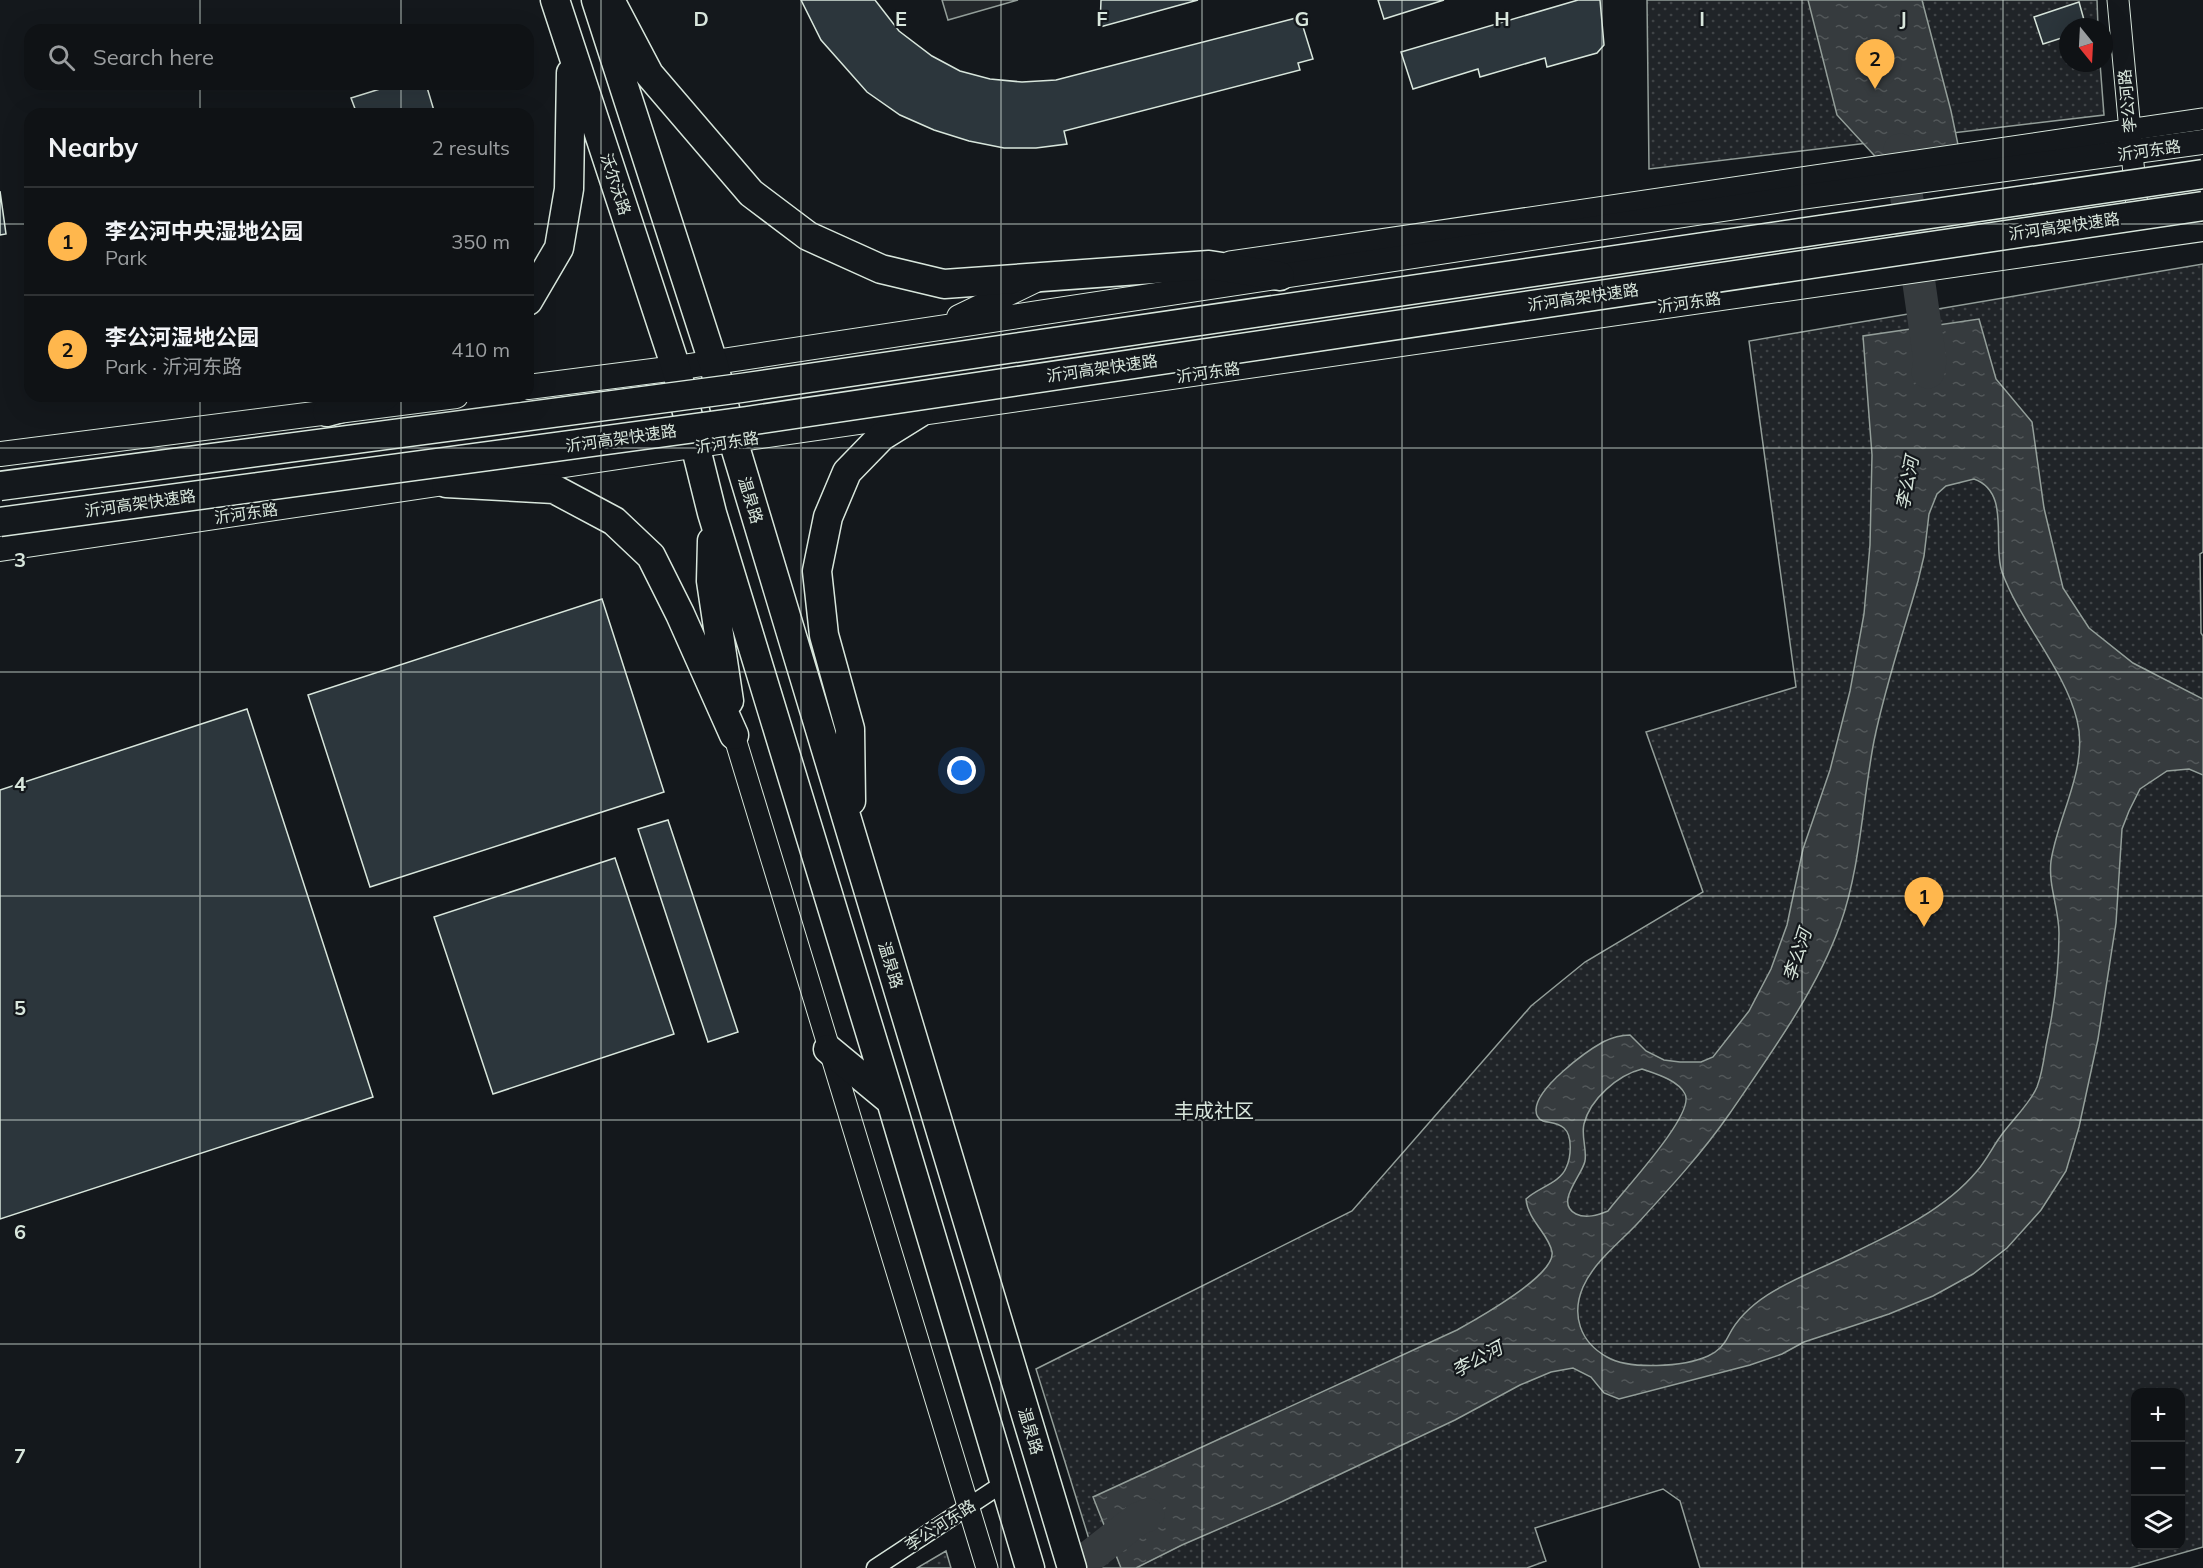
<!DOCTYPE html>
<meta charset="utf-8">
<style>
body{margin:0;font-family:Mulish,"Noto Sans SC",sans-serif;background:#1d2022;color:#f1f3f6}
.controls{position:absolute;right:18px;bottom:18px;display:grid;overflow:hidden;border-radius:12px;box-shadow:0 6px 24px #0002}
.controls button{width:54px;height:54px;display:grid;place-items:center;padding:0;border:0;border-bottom:2px solid #2f3234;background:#0f1215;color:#f1f3f6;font:30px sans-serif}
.compass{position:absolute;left:2059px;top:18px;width:54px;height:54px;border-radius:50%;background:#0f1215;box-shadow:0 6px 24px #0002;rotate:162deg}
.you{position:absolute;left:962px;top:771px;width:21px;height:21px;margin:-15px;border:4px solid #fff;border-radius:50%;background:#1a73e8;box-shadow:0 0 0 9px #1a73e833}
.badge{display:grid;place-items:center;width:39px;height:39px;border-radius:50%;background:#ffb74d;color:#111;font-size:20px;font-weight:700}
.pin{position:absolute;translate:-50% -50px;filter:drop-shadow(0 2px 3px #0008)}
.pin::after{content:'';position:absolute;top:32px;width:21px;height:18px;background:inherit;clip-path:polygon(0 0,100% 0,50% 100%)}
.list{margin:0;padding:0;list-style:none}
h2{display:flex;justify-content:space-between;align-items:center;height:78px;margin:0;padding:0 24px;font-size:26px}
h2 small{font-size:20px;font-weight:400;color:#9b9ea0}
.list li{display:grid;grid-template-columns:39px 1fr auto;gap:18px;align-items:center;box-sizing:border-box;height:108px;padding:0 24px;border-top:2px solid #2f3234}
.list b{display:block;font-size:22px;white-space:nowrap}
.list p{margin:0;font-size:20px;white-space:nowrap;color:#9b9ea0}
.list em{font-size:20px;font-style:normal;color:#9b9ea0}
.icon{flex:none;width:33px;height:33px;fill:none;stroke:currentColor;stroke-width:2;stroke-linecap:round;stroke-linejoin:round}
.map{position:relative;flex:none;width:2203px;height:1568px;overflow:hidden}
.search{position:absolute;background:#0f1215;box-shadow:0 6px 24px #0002;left:24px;top:24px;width:510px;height:66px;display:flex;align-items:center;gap:15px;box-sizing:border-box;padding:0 21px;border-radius:18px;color:#9b9ea0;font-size:22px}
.panel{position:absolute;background:#0f1215;box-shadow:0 6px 24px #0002;left:24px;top:108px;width:510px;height:294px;border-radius:18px}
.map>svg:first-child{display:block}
.park{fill:url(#park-dots);stroke:#939e99;stroke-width:1.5;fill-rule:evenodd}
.parking{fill:#24282b;stroke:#939e99;stroke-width:1.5}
.water{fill:url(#water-ripples);stroke:#939e99;stroke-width:1.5;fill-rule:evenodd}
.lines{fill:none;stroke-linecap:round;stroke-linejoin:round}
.river{stroke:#363b3e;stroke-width:33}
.building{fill:#2c363c;stroke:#d8e6dc;stroke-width:1.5}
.minor-casing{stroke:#d8e6dc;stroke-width:19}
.tertiary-casing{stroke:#d8e6dc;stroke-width:23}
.secondary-casing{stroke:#d8e6dc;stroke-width:26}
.trunk-casing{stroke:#d8e6dc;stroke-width:31}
.minor{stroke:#14181c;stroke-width:16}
.tertiary{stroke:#14181c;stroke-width:21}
.secondary{stroke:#14181c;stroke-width:24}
.trunk{stroke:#14181c;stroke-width:28}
.trunk-bridge-casing{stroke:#d8e6dc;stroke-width:31;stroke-linecap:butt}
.trunk-bridge{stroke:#14181c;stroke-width:28}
.grid{fill:none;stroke:#d8e6dc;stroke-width:1.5;stroke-opacity:0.55}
.labels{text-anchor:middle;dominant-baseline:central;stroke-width:4.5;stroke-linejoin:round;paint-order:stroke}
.street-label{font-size:16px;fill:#d8e6dc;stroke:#14181c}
.water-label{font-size:18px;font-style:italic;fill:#d8e6dc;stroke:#14181c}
.quarter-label{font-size:20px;fill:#d8e6dc;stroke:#14181c}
.grid-label{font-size:20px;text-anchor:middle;font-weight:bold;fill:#d8e6dc;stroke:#14181c;stroke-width:4.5;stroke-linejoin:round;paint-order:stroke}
</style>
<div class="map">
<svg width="2203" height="1568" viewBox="0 0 2203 1568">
<defs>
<pattern id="park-dots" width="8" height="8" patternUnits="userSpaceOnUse" patternTransform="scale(1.5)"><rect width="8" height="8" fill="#202428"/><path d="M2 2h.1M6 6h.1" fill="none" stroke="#404447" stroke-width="1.8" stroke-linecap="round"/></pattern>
<pattern id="water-ripples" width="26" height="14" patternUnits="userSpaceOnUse" patternTransform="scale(1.5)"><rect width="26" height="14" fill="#363b3e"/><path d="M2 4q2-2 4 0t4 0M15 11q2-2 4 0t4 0" fill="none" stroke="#525759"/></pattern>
</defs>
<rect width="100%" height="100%" fill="#14181c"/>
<!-- park -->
<path class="park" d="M1647,0H2097L2098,27H2068V63H2100L2104,115L1649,169Z
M2203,264V552L2200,554L2201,633L2203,636V1547L2130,1568H1700L1680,1501L1663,1489L1535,1528L1546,1561L1527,1568H1098L1036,1369L1352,1211L1531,1006L1585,962L1703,892L1646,732L1796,687L1749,341ZM2136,1392H2180V1546H2136Z
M946,1551L951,1568H917Z"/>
<!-- parking -->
<path class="parking" d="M942,0H1018L948,20Z"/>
<!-- water -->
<path class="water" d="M1808,0H1922L1951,111L1961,159L1884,166L1837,115Z
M1979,319L1996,379L2032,422L2044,508L2063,588L2089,628L2133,663L2203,699V775L2189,769L2167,771L2140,789L2129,811L2122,829L2116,923L2098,1039L2079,1127L2066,1171L2041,1210L2007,1248L1973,1274L1933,1296L1889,1314L1804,1342L1782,1354L1750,1365L1619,1399L1604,1393L1591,1377L1573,1368L1551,1372L1520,1385L1455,1420L1279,1503L1182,1545L1136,1568H1121L1093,1497L1457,1330C1475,1320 1556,1275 1552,1252C1549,1234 1528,1221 1526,1199C1537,1188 1560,1183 1566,1168C1571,1158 1573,1136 1564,1128C1557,1122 1550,1123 1543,1121C1538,1119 1536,1114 1536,1110C1536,1088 1585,1052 1603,1042C1611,1038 1621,1035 1630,1035L1646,1051L1664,1060L1680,1062H1701L1713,1057L1749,1011L1771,969L1787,925L1803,849L1830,770L1850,691L1864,614L1870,545L1872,455L1863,336ZM1974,479C2011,492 1992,543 2002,572C2020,622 2065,670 2077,720C2089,767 2058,815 2051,861C2048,885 2059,909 2059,933C2059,971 2054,1009 2046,1046C2044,1059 2042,1074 2037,1087C2030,1104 2011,1121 2000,1137C1992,1148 1986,1161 1977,1171C1942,1213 1886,1237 1838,1260C1800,1278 1749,1295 1729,1335C1725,1344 1717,1352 1708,1356C1684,1367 1629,1370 1607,1357C1580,1342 1571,1315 1583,1287C1594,1262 1619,1243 1637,1224C1670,1188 1703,1152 1730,1113C1769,1056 1817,990 1840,925C1861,866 1862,803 1874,741C1885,687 1903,634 1918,581L1924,556L1929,514L1937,494L1946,486ZM1642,1069C1656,1074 1678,1080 1685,1094C1696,1114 1622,1192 1608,1211C1598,1215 1586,1219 1576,1214C1554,1203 1582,1176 1585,1161C1587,1149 1581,1136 1584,1124C1590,1099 1618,1075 1642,1069Z"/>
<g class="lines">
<!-- river -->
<path class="river" d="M1900,150L1930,361L1928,372
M1075,1568L1138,1519L1148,1515"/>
</g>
<!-- building -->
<path class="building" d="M801,0H875L899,31L932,56L960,71L990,79L1022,82L1056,80L1300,17L1313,59L1298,63L1300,70L1064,131L1067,144L1036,148H1004L969,141L934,130L900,115L867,92L821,40Z
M1101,0H1198L1100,27Z
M1378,0H1444L1384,19Z
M1578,0H1600L1604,45L1597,53L1547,67L1545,58L1480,77L1478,69L1413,89L1401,52Z
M2079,2L2086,27H2068V36L2043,44L2034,17Z
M396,84H426L435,114H357L351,98Z
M0,191L6,234L0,235Z
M602,599L664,792L370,887L308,695Z
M247,709L373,1097L0,1219V790Z
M668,820L738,1032L708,1042L638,829Z
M615,858L674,1034L493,1094L434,917Z"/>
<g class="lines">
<defs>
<path id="minor" d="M875,1568L1004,1483"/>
<path id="tertiary" d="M2118,0L2139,229
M1230,262L2203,119
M734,735L987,1568"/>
<path id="secondary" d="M959,317L1038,279
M528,387L676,368L1802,197L2203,142
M0,454L456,396
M0,549L733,440L2203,229"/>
<path id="trunk" d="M555,0L676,368L712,513L891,1101L1030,1568
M596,0L713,362L733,440L1072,1568
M610,0L649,74L751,193L808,236L881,269L944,284L1209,265L1280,276
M528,301L559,248L569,189L571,73
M327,412L385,396
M446,483L554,489L614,521L651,556L680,614L734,735
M712,541L711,581L729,701
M851,801L850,729L824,635L817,571L828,517L847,472L882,436L919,413
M828,1049L891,1101"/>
</defs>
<!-- minor casing -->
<use href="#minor" class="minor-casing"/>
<!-- tertiary casing -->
<use href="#tertiary" class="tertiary-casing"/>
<!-- secondary casing -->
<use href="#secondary" class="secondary-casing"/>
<!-- trunk casing -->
<use href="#trunk" class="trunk-casing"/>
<!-- minor -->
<use href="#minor" class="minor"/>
<!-- tertiary -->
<use href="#tertiary" class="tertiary"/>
<!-- secondary -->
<use href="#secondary" class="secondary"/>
<!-- trunk -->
<use href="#trunk" class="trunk"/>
<defs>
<path id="trunk-bridge" d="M0,486L741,388L2203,174
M0,522L747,421L2203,206"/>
</defs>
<!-- trunk-bridge casing -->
<use href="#trunk-bridge" class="trunk-bridge-casing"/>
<!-- trunk-bridge -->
<use href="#trunk-bridge" class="trunk-bridge"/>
</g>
<!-- grid -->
<path class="grid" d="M200,0V30M401,0V30M601,0V1568M801,0V1568M1001,0V1568M1202,0V1568M1402,0V1568M1602,0V1568M1802,0V1568M2003,0V1568M200,84V114M401,84V114M0,224H30M528,224H2203M200,396V1568M401,396V1568M0,448H2203M0,672H2203M0,896H2203M0,1120H2203M0,1344H2203"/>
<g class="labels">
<!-- street labels -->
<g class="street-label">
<text transform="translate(2127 101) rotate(-95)">李公河路</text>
<text transform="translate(2149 150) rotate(-8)">沂河东路</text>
<text transform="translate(616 184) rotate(72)">沃尔沃路</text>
<text transform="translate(2064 226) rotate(-8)">沂河高架快速路</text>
<text transform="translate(1583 297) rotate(-8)">沂河高架快速路</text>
<text transform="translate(1689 302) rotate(-8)">沂河东路</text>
<text transform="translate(1102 368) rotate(-8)">沂河高架快速路</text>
<text transform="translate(1208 372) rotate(-8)">沂河东路</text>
<text transform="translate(621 438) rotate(-8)">沂河高架快速路</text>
<text transform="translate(727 442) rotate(-9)">沂河东路</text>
<text transform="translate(751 500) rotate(73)">温泉路</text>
<text transform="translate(140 503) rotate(-8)">沂河高架快速路</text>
<text transform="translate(246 513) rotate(-8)">沂河东路</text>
<text transform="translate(891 965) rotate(73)">温泉路</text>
<text transform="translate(1031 1431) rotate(73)">温泉路</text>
<text transform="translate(940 1525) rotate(-33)">李公河东路</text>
</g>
<!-- water labels -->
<g class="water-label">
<text transform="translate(1907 483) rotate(-79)">李公河</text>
<text transform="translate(1797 955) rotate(-72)">李公河</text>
<text transform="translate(1477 1359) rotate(-28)">李公河</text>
</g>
<!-- quarter labels -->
<g class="quarter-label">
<text x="1214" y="1110">丰成社区</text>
</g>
</g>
<g class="grid-label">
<text x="701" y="26">D</text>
<text x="901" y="26">E</text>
<text x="1102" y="26">F</text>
<text x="1302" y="26">G</text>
<text x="1502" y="26">H</text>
<text x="1702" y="26">I</text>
<text x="1903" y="26">J</text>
<text x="20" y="567">3</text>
<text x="20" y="791">4</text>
<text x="20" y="1015">5</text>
<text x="20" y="1239">6</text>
<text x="20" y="1463">7</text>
</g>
</svg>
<div class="controls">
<button>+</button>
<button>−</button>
<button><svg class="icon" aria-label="layers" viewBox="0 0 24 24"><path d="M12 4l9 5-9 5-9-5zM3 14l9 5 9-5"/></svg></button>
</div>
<svg class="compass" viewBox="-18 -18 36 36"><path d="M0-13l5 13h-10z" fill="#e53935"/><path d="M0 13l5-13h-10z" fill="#9b9ea0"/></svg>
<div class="you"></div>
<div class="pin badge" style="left:1924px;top:927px">1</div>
<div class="pin badge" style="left:1875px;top:89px">2</div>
<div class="search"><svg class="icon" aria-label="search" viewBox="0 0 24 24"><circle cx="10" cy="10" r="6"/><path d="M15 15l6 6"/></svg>Search here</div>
<section class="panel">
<h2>Nearby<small>2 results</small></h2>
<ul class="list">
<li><span class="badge">1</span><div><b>李公河中央湿地公园</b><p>Park</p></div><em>350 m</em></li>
<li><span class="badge">2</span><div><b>李公河湿地公园</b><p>Park · 沂河东路</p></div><em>410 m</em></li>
</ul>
</section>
</div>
